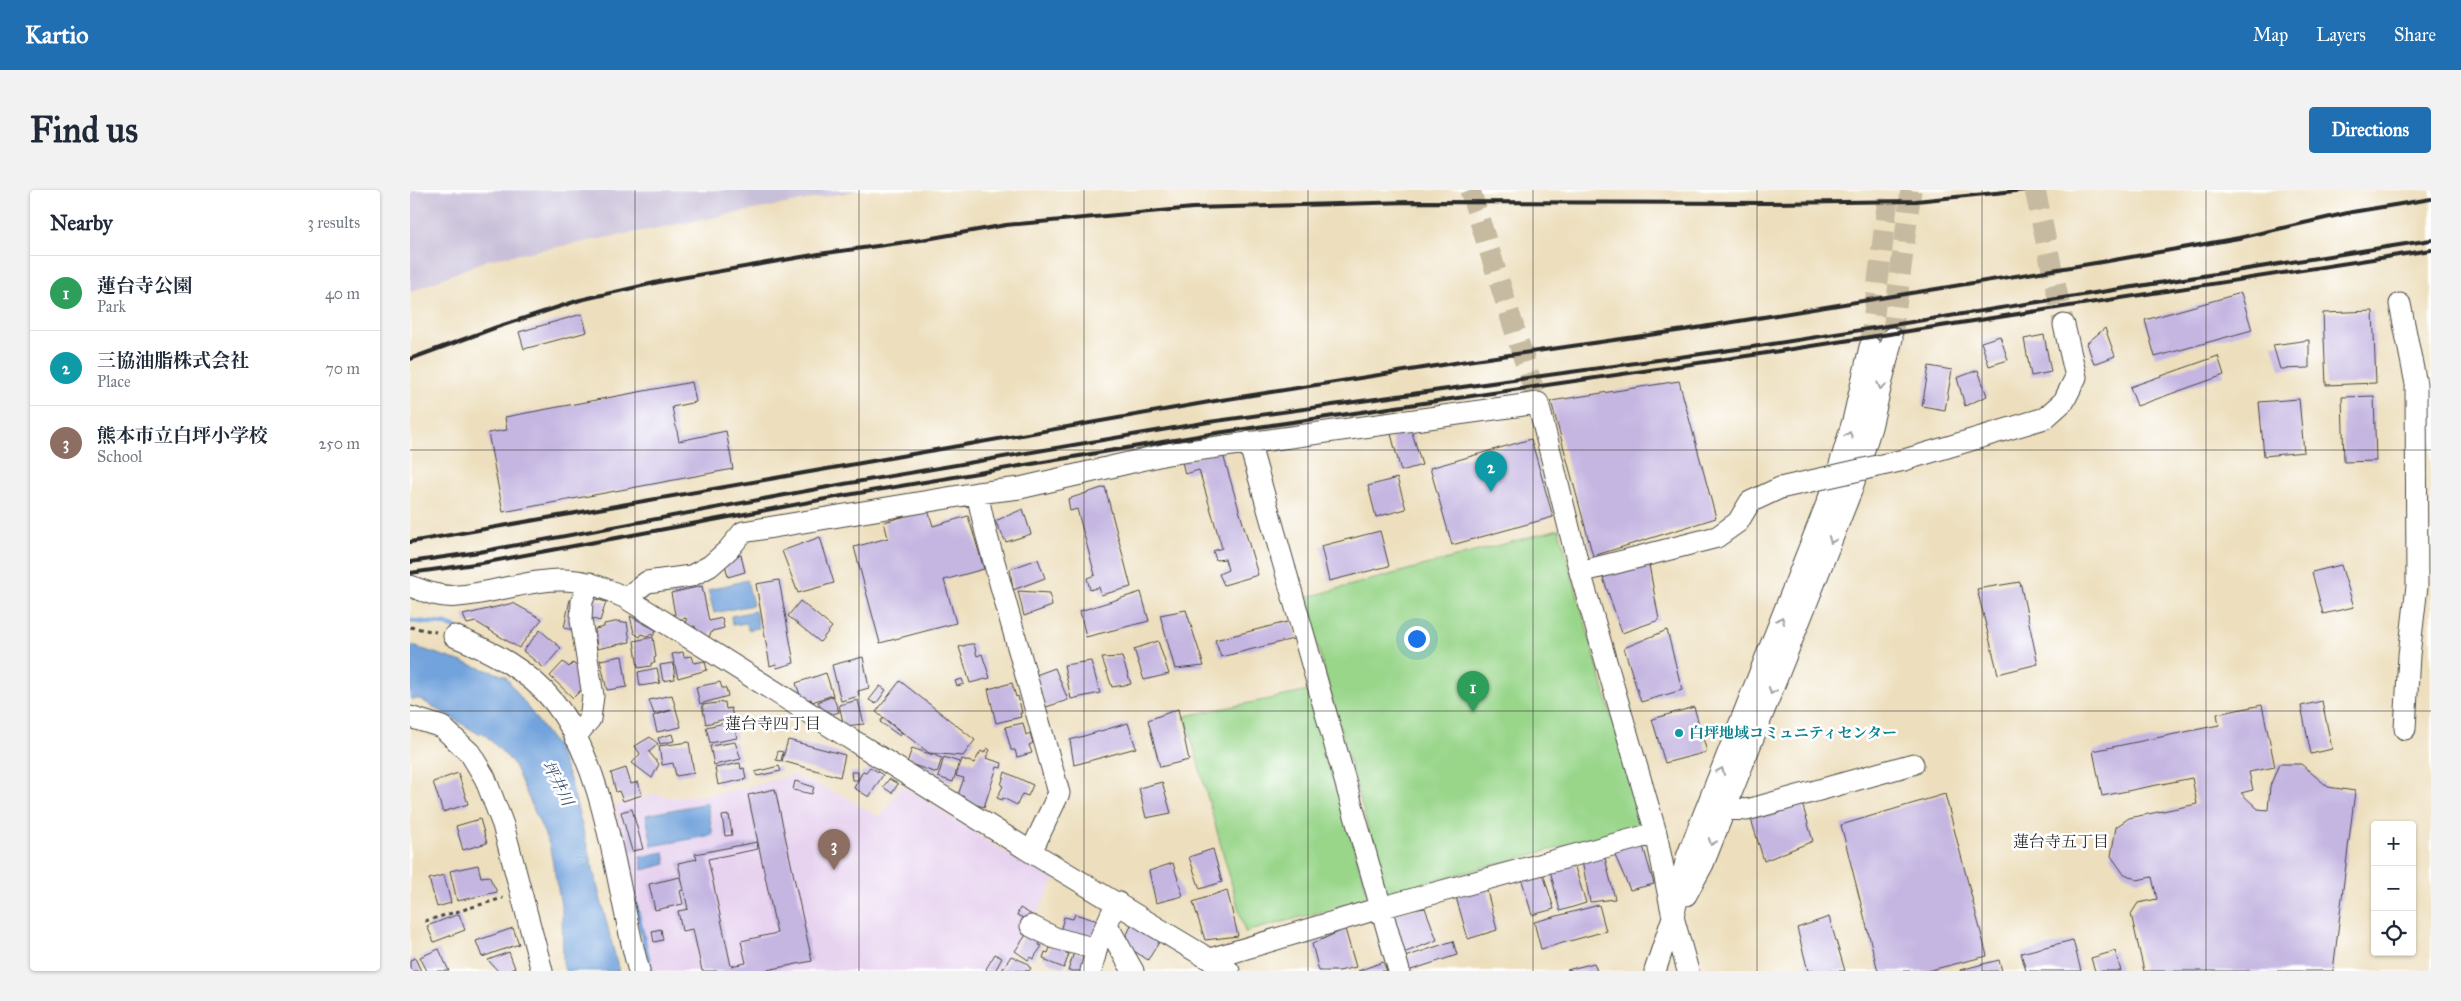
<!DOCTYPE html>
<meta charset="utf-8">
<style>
body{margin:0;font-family:"IM FELL Great Primer","Noto Serif JP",serif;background:#f2f2f3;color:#1f2937}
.controls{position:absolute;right:15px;bottom:15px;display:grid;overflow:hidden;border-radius:5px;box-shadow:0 1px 4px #0004}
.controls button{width:45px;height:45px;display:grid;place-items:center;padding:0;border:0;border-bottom:1px solid #e0e1e3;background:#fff;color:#1f2937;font:25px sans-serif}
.you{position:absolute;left:1006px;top:448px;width:18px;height:18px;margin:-12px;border:4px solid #fff;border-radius:50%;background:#1a73e8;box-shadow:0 0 0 8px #1a73e833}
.badge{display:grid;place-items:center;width:32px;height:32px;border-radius:50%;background:#1f6fb2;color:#fff;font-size:16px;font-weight:700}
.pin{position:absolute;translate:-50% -41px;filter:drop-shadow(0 1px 2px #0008)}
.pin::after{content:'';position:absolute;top:26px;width:18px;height:15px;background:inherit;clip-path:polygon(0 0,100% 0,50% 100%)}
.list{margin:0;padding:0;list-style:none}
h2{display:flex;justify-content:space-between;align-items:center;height:65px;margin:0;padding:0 20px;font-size:21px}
h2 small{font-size:16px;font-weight:400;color:#747a83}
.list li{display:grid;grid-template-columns:32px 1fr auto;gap:15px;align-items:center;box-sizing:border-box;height:75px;padding:0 20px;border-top:1px solid #e0e1e3}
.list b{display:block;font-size:19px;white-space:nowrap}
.list p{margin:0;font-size:16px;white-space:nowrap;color:#747a83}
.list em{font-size:16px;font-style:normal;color:#747a83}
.icon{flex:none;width:28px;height:28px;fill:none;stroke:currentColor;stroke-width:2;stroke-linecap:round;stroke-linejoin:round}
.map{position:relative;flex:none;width:2021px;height:781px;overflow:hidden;border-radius:5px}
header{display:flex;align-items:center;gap:30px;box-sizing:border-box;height:70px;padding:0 25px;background:#1f6fb2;color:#fff}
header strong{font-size:24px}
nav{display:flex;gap:28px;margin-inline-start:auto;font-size:18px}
.intro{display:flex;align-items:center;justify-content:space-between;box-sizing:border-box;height:120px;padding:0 30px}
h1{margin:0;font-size:35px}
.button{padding:12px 22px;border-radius:5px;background:#1f6fb2;color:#fff;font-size:18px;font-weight:700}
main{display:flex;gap:30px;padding:0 30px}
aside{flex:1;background:#fff;border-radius:5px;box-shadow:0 1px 4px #0004}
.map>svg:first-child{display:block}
.built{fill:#e7d2ef}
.industrial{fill:#c8bfd8}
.green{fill:#99d68a;stroke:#62805a}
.water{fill:#72a3dc;stroke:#4e6784}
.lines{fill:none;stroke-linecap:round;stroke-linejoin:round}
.stream{stroke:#72a3dc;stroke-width:5}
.building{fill:#c4b5e1}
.minor-tunnel{stroke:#c6bba0;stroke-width:21;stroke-dasharray:21 11;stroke-linecap:butt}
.minor-casing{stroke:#484641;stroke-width:23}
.path{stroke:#484641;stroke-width:3;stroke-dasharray:4 4;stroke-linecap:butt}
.minor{stroke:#fff;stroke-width:21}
.rail{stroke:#2b2b2b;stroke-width:4}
.minor-bridge-casing{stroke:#484641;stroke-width:23;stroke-linecap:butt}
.minor-bridge{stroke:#fff;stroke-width:21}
.oneway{stroke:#a0a0a0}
.grid{fill:none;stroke:#2b2b2b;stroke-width:1;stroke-opacity:0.55}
.culture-dot{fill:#0f9aa8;stroke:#fff;stroke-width:2}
.labels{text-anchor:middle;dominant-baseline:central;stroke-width:5;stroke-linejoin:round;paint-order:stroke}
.culture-label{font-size:15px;font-weight:bold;fill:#0d838f;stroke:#fff;text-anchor:start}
.neighbourhood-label{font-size:16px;fill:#2b2b2b;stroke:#fff}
.water-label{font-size:16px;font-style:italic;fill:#475b72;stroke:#fff}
</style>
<header>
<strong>Kartio</strong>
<nav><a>Map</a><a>Layers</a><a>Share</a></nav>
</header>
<div class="intro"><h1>Find us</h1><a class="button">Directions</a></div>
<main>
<aside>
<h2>Nearby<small>3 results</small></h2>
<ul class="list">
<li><span class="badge" style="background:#2e9e5b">1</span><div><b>蓮台寺公園</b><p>Park</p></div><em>40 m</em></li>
<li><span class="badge" style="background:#0f9aa8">2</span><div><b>三協油脂株式会社</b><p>Place</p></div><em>70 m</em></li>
<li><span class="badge" style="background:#8d6e63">3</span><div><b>熊本市立白坪小学校</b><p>School</p></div><em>250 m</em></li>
</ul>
</aside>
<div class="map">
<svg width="2021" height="781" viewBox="0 0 2021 781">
<rect width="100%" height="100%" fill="#fff"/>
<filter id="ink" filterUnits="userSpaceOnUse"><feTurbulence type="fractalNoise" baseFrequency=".02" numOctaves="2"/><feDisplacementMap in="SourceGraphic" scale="10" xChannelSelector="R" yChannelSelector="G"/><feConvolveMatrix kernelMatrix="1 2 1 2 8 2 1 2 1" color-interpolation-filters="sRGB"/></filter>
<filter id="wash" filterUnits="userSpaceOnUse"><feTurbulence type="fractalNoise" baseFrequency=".0096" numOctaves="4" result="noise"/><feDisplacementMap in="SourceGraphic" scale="20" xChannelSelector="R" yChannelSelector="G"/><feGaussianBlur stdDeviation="1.12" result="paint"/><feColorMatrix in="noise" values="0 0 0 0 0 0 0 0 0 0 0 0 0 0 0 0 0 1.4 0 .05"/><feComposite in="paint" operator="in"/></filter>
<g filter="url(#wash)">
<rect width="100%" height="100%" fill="#eddfbd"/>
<!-- built -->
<path class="built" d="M382,585L434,606L466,625L471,626L492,595L613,674L645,688L629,720L589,781H244L205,616L247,604L263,608L303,604L338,597Z"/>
<!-- industrial -->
<path class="industrial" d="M0,0H450L77,70L0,102Z"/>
<!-- green -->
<path class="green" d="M1149,339L1232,636L976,703L894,408Z
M899,501L959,709L835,742L775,526Z"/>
<!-- water -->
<path class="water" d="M337,390L343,415L304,423L298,400Z
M345,421L349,438L338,440L337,433L322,435L321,426Z
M0,455L95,486L146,556L160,589L209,781H155L153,773L152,720L139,654L103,573L72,542L69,544L10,509H0Z
M297,613L303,645L242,656L236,625Z
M254,662L256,674L233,680L230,667Z"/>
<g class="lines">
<!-- stream -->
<path class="stream" d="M0,431L36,434L46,438
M213,662L241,781"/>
</g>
<g id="blocks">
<!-- building -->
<path class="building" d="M1831,103L1842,140L1745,167L1735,130Z
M1963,121L1966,193L1916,195L1913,123Z
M172,124L177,142L114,159L109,142Z
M1695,138L1705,166L1684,174L1677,153Z
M1634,145L1641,182L1621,186L1614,149Z
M1590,146L1598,170L1579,176L1571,152Z
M1899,150V178L1870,179L1863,155Z
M1808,166L1814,185L1727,216L1720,197Z
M1519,176L1542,180L1535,220L1512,216Z
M1568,180L1577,206L1555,216L1547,188Z
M1269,191L1306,328L1183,366L1141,211Z
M282,192L286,212L262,217L269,251L316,241L323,279L93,322L78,243L97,240L95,227Z
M1964,206L1966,271L1934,272L1932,207Z
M1889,209L1894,262L1854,266L1849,212Z
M1001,239L1012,275L991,281L981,244Z
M1121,249L1143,327L1042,355L1020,278Z
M812,261L848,385L814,395L809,384L818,380L815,369L806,370L803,361L812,358L789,280L775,284L772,272Z
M987,288L996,319L966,327L958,296Z
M695,297L721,397L691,405L689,397L680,400L677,388L685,385L667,319L660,321L658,309Z
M613,319L621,344L596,352L585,331Z
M518,320L523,336L558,326L574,379L534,390L546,433L470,453L444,357L478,348L474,332Z
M970,341L979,376L919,391L911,356Z
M410,347L424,393L388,403L372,361Z
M331,365L335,382L318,387L314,369Z
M628,369L635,388L603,400L600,379Z
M1238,369L1249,430L1212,443L1191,382Z
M1931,375L1944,417L1913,424L1902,382Z
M369,390L384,473L367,478L366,474L360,476L346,394Z
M1610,392L1628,474L1588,484L1567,399Z
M292,396L299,431L312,428L314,438L302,441L299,447L287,442L285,436L277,437L276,428L266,430L261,403Z
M608,401L640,403L642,416L614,426Z
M731,402L739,431L676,447L670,421Z
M179,407L196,412L190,431L173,426Z
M160,409H166L164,440L154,438Z
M390,411L422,437L410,452L378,426Z
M103,413L132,429L109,458L66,432L57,434L53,425Z
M776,420L794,476L765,479L750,425Z
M220,426L246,440L243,446L241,444L238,447L232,444L230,447L224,443Z
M210,431L211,433L217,432L220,452L187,459L185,439L194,437V434Z
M881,431L887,448L811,467L805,450Z
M130,440L151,458L134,478L113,461Z
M1257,440L1272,500L1231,512L1214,458Z
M243,447L246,467L244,468L245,473H241V476L228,478L224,451Z
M748,451L759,484L734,490L724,459Z
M560,454H564L567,466L572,464L580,488L560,493L549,457Z
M273,462L274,467L282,466L284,473L295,471L297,480L268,488L262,464Z
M212,466L217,497L197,500L190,470Z
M453,467L459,498L448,501L449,506L431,511L422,475Z
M712,467L721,494L702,497L692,468Z
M681,471L690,503L661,509L654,475Z
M153,472L159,477L163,473L172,481L174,497L163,508L140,486Z
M263,473L265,489L253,491L250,475Z
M247,478L250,493L230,496L228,482Z
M645,478L658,510L636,517L626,485Z
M416,483L423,505L402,512L401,509L392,511L386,493Z
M552,489L554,494L547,496L545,491Z
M490,491L565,550L553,566L519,563L466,522Z
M310,492L312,498H316L318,506L290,514L286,497Z
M602,493L606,507L608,506L612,523H610L611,527L586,533L578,499Z
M470,496L476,500L466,514L459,510Z
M262,505L271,537L247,542L243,526L262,520L244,524L239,510Z
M423,506L429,522L417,526L413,522L408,512Z
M448,510L454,534L434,536L429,515Z
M1912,511L1922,559L1901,564L1891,516Z
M315,512L316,519L321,518L323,527L296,534L292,515Z
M1852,515L1865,577L1839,582L1843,600L1831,603L1848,619L1858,620L1860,596L1869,574H1891L1918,597L1945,601L1923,781H1734L1721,724L1728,713L1747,709L1742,687L1727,690L1713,683L1701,666L1706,637L1719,628L1787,614L1782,588L1692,606L1683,561L1809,535L1807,524Z
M1284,517L1297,562L1255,573L1242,529Z
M768,519L779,570L750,577L738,530Z
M473,528L492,543L490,546L470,532Z
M320,532L322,539H325L327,548L300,553L296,537Z
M613,533L616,545L620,543L623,553L619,555L622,563L607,567L605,560H601L595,537Z
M718,533L726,558L664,575L660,550Z
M262,544L264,551L250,554L248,548Z
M240,547L248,554L239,562L249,574L242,588L222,573L230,564L225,556Z
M378,550L435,565L430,587L372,571Z
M279,552L284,583L266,586L263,573L252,575L249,556Z
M325,552L331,569L304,575L300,556Z
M502,558L532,568L527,583L497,573Z
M577,558L580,560L576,568L592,573L591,578L587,577L574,617L553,611L554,607L548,605L554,588L546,586L552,569L564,573L571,561L574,563Z
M368,561L373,562L371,571L366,570Z
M534,567L549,572L543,592L528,587Z
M330,573L331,579L334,578L336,589L308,595L305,578Z
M369,576L371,581L347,586L345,582Z
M460,577L473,585L459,607L444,598L453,581L456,582Z
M216,578L221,594L228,592L232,605L213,611L209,601L206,602L201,583Z
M441,582H448V590H442Z
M595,582L623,595L618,606L612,604L607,615L593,608L592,610L587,608L593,596L591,595Z
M48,583L58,614L33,622L23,592Z
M479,589L488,594L482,603L473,597Z
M385,591L404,597L402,604L383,600Z
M752,592L761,623L736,628L729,598Z
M365,599L402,771L352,781H292L283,739L272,741L268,721L278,719L268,673L287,669L285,664L347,652L348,659L298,669L321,776L336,773L331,751L367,743L338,605Z
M1535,604L1577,766L1517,781H1468L1431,635Z
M1392,613L1403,651L1354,671L1340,626Z
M222,619L233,659L222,661L211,622Z
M319,625L322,645L315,646L312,626Z
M70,629L77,653L53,660L46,636Z
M1231,649L1244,694L1220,700L1203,661Z
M803,659L812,692L790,699L779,667Z
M1194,664L1205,709L1180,712L1172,671Z
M1163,671L1176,713L1150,721L1140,680Z
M763,673L773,706L746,713L739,681Z
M68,675L71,687L79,686L87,702L47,711L40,681Z
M1132,680L1144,719L1122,725L1111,687Z
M34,685L41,713L27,717L19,689Z
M270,687L273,700L270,701L273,714L245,720L239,694Z
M1076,697L1087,740L1058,749L1046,707Z
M817,700L828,746L795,750L783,712Z
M1189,715L1196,741L1131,759L1124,732Z
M610,718L622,725L619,731L607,725Z
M1015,718L1027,750L991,764L977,724Z
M49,724L55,740L24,752L17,736Z
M665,724L688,731L682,752L650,742L654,727L663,729Z
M1419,727L1435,781H1398L1387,738Z
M722,733L751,749L738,770L713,754Z
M103,738L109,754L72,767L66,751Z
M251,739L253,750L244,752L242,741Z
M935,739L946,777L929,781H909L902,754Z
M618,742L631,751L629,755L632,756L623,769L620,767L618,770L605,761Z
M1663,750L1671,781H1616L1611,763Z
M1043,751L1047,765L998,781L992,768Z
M642,753L658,758L656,763L659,764L654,778L636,771V769L633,768L635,762L638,763Z
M29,759L39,781H17L10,767Z
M1705,761L1711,781H1685L1681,768Z
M99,762L105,778L98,781H88L78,770Z
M664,762L676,765L672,781H658Z
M585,764L592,768L585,781H578L576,779Z
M601,766L619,774L618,776L621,778L619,781L592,780Z
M5,768L11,781H0V770Z
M1589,770L1592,781H1550V780Z
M973,772L977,781H948Z
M1184,773L1187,781H1157V780Z"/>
</g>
</g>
<g filter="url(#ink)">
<use href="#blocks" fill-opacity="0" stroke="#484641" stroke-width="1"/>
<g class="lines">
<!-- minor-tunnel -->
<path class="minor-tunnel" d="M1060,0L1128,213
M1625,0L1654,135
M1482,148L1501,0
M1460,157L1479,0"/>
<defs>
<path id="minor" d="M1990,114L2006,194L2007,396L1999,465L1995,539
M839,252L989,781
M1494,270L1635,228L1654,211L1666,187L1654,135
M567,303L576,343L649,603L621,662
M1170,382L1307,347L1328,332L1340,312L1370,298
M0,396C16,402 31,408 48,406C88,403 125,386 166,391C184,393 200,401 216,408L621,662L819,781
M216,408L237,392L281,386L300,376L318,360L333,342L567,303L610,298L757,264L1128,213L1170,382L1246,643L1263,727L1278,781
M44,446C81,461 118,480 144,512C199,582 205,697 229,781
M0,527L32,537L60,563L75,588L93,635L132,781
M165,547L180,529L183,506L171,430L172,411L180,393
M1316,618L1337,620L1503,574
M1276,705L1293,674L1441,301L1461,237L1482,148
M697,735L723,781
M621,736L645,748L686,759
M800,769L970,718L1246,643
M681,781L688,753L707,712
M1245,781L1263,727L1277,667L1423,298L1443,231L1460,157"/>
</defs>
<!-- minor casing -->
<use href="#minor" class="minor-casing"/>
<!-- path -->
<path class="path" d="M0,437L26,442
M15,731L93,708"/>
<!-- minor -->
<use href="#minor" class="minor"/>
<!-- rail -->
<path class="rail" d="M0,169L87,137L170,110L253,91L409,64L511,50L596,35L783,18L1000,12L1357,13L1506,11L1615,0
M0,352L805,211L1057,171L1274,140L1704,70L1829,48L1942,22L2021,9
M0,372L69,362L434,294L799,232L1349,156L2021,50
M0,383L72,373L437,305L800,244L1350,164L2021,60"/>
<defs>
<path id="minor-bridge" d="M1370,298L1494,270"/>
</defs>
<!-- minor-bridge casing -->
<use href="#minor-bridge" class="minor-bridge-casing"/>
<!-- minor-bridge -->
<use href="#minor-bridge" class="minor-bridge"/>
</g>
<!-- one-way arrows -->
<defs><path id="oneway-chevron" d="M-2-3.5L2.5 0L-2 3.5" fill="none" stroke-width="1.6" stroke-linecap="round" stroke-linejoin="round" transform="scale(1.25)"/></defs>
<g class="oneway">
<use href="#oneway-chevron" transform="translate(1471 196) rotate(104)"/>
<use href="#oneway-chevron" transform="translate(1439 245) rotate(-73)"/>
<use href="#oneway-chevron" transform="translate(1422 350) rotate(112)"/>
<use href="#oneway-chevron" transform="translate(1371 430) rotate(-68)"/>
<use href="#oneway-chevron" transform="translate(1362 501) rotate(112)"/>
<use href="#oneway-chevron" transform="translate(1311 581) rotate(-68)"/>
<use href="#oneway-chevron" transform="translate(1302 652) rotate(112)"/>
</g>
</g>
<!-- grid -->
<path class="grid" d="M225,0V781M449,0V781M674,0V781M898,0V781M1123,0V781M1347,0V781M1572,0V781M1796,0V781M0,260H2021M0,521H2021"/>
<!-- markers -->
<circle class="culture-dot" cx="1269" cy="543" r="5"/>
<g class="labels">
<!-- culture labels -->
<g class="culture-label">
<text x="1279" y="543">白坪地域コミュニティセンター</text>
</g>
<!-- neighbourhood labels -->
<g class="neighbourhood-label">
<text x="363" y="533">蓮台寺四丁目</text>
<text x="1651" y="651">蓮台寺五丁目</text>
</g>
<!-- water labels -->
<g class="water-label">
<text transform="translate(148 593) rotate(63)">坪井川</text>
</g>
</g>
</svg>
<div class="controls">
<button>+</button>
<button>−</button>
<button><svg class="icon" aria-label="locate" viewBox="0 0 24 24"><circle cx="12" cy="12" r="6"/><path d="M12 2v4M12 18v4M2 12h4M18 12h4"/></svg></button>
</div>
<div class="you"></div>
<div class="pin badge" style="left:1063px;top:522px;background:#2e9e5b">1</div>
<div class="pin badge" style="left:1081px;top:302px;background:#0f9aa8">2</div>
<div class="pin badge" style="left:424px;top:680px;background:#8d6e63">3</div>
</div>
</main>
